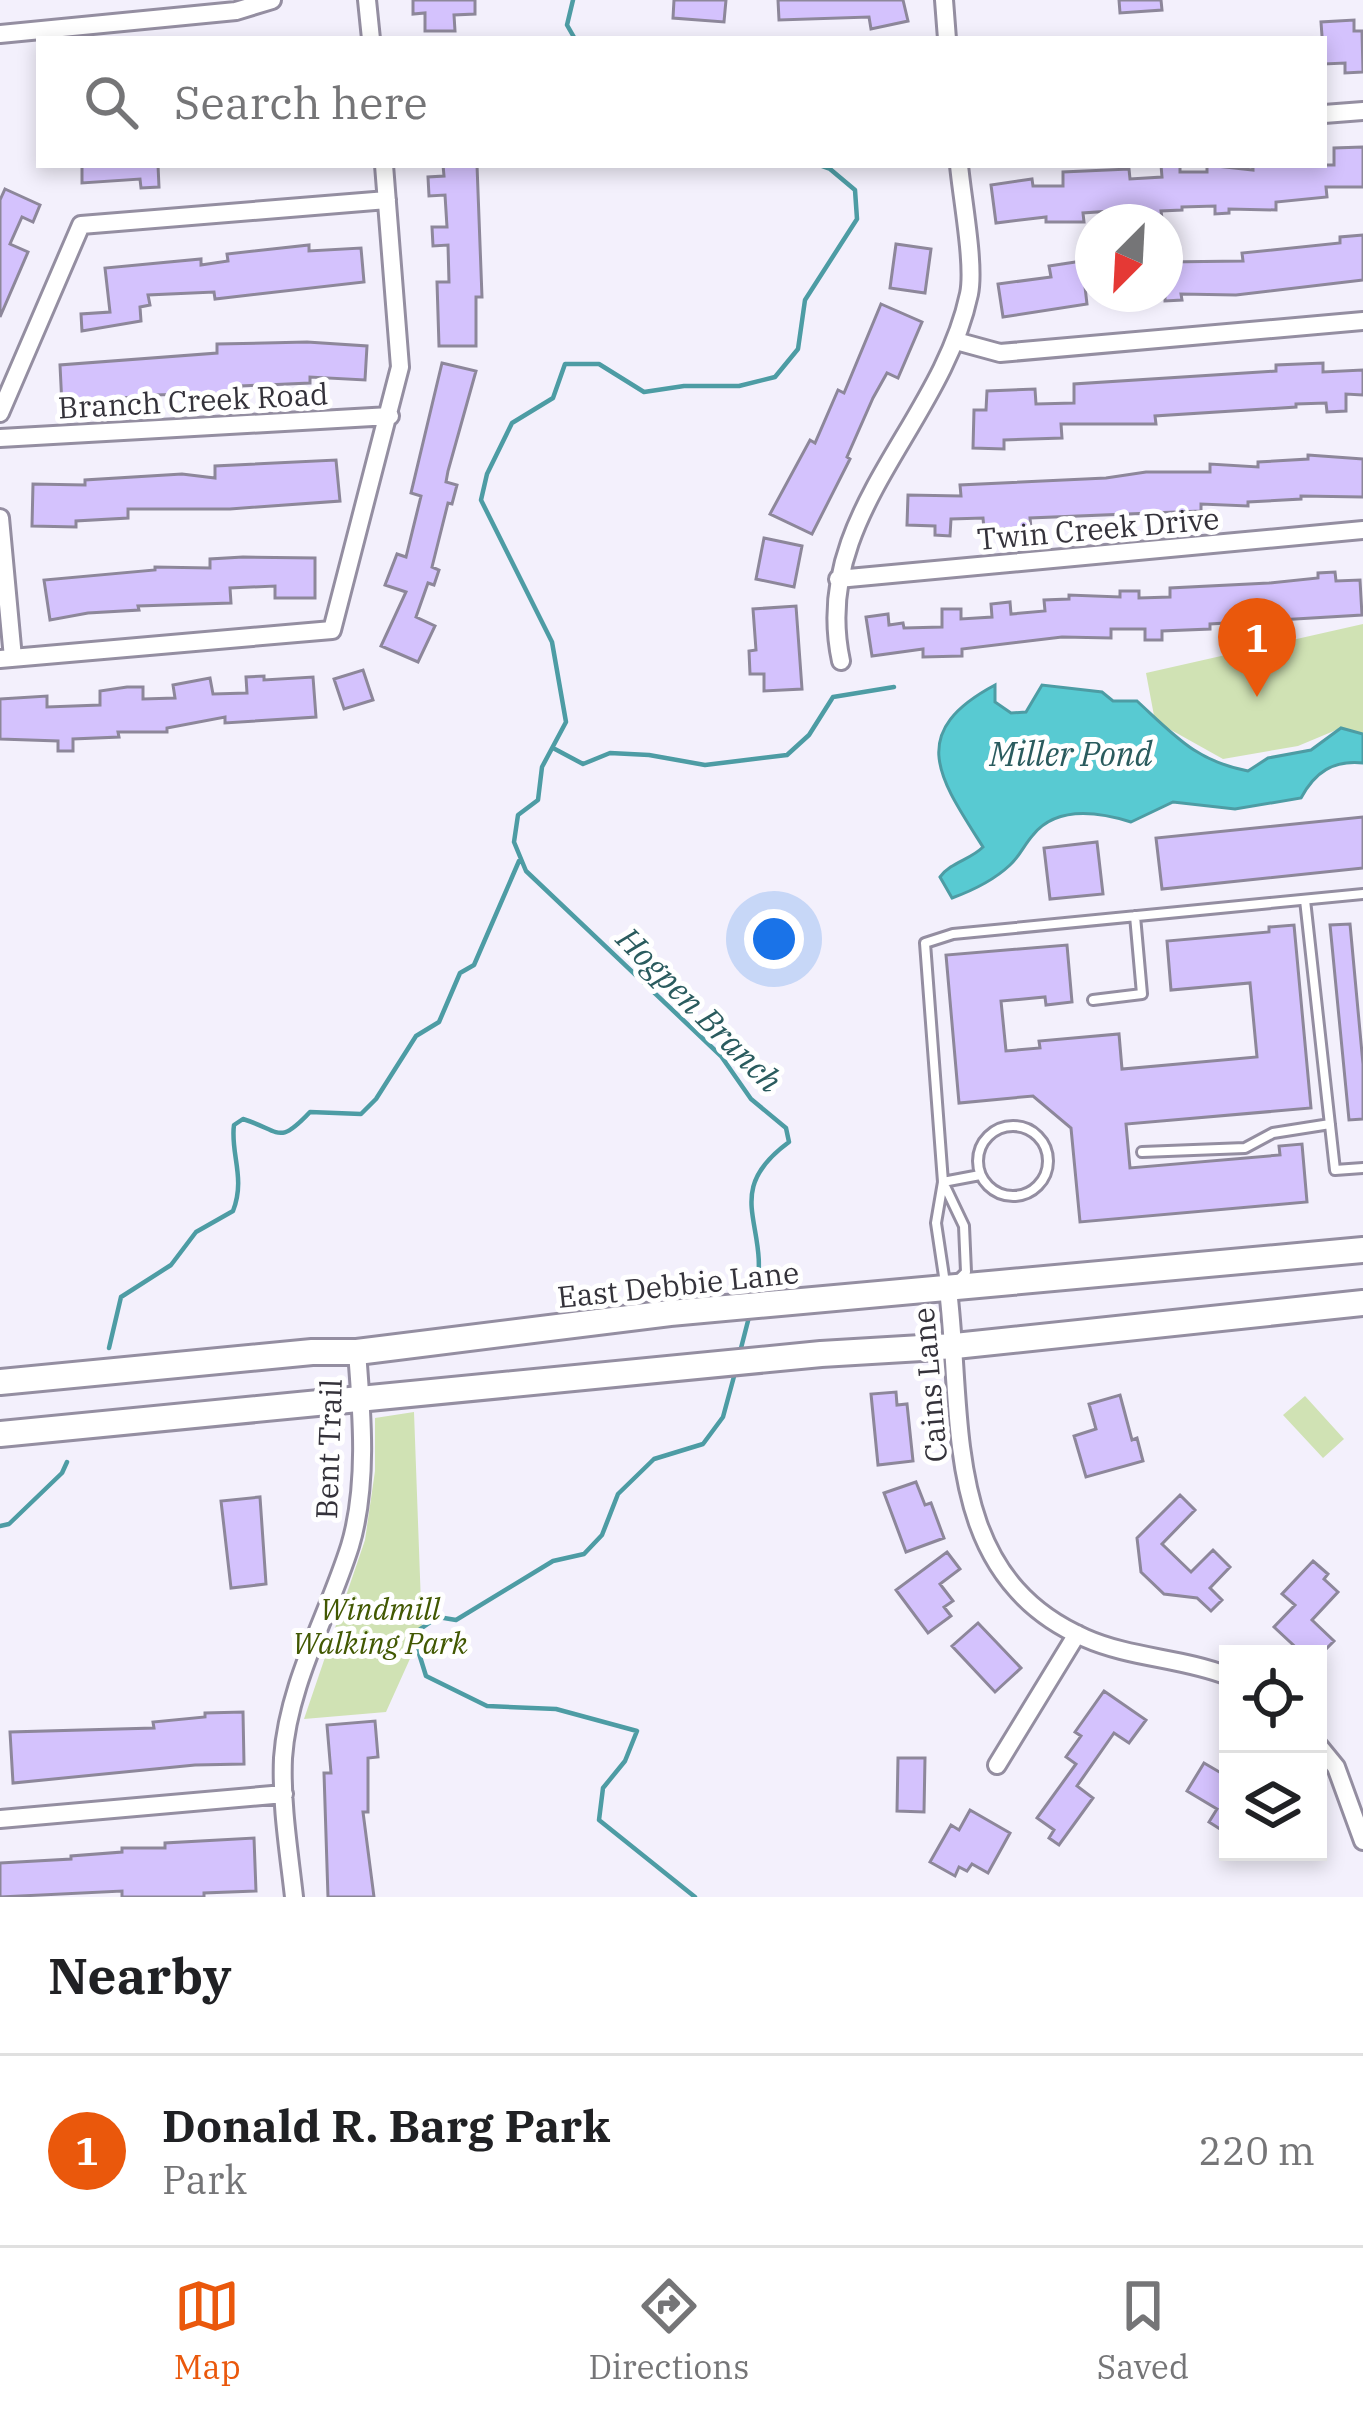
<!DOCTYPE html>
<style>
body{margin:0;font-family:"IBM Plex Serif",serif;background:#f6f6f6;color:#202124}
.controls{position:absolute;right:36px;bottom:36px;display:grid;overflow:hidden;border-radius:0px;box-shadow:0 6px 18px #0003}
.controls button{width:108px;height:108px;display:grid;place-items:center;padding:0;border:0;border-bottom:3px solid #e0e0e0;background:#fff;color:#202124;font:60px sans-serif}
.compass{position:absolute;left:1075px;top:204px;width:108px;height:108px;border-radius:50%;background:#fff;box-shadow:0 6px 18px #0003;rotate:204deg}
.you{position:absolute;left:774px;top:939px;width:42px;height:42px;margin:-30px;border:9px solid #fff;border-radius:50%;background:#1a73e8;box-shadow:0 0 0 18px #1a73e833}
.badge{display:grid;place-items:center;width:78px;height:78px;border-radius:50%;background:#ea580c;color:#fff;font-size:39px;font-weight:700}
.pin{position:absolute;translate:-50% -99px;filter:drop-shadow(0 3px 6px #0008)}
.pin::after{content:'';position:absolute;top:63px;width:42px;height:36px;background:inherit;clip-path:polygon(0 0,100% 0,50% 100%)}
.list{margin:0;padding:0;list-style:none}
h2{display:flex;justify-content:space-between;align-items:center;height:156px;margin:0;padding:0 48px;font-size:51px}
h2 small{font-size:39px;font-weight:400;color:#757577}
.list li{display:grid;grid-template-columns:78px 1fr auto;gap:36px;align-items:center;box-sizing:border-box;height:192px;padding:0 48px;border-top:3px solid #e0e0e0}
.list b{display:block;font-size:45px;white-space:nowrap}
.list p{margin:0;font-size:39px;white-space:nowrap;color:#757577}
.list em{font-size:39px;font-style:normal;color:#757577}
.icon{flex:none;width:66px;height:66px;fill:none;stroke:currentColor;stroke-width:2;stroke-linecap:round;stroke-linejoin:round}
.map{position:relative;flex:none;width:1363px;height:1897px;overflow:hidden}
.search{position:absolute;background:#fff;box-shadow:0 6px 18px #0003;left:36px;right:36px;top:36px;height:132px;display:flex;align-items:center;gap:30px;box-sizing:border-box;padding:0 42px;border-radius:0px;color:#757577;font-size:45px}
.sheet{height:348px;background:#fff}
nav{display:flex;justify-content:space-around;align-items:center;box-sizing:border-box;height:168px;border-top:3px solid #e0e0e0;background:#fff;font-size:33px;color:#757577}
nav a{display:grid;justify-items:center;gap:6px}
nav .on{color:#ea580c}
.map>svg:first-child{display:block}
.green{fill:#d0e2b4}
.water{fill:#58cad2;stroke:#4d9ca4;stroke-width:3}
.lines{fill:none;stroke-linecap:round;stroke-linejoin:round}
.stream{stroke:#4d9ca4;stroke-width:4.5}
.building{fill:#d4c2fd;stroke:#8d879a;stroke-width:3}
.service-casing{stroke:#948ea1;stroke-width:14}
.minor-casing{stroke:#948ea1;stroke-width:22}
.secondary-casing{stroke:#948ea1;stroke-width:30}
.service{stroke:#fff;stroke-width:8}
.minor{stroke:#fff;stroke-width:16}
.secondary{stroke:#fff;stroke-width:24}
.labels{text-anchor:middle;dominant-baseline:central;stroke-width:10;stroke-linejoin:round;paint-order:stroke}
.street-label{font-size:30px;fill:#34323a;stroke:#fff}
.park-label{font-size:30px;font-style:italic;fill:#425802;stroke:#fff}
.water-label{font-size:33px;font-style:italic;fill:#2a5b5e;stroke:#fff}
</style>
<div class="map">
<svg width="1363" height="1897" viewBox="0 0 1363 1897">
<rect width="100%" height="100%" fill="#f3f0fc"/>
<!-- green -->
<path class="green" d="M1363,624V734L1341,728L1298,746L1223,759L1155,721L1146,673Z
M1305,1396L1344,1439L1323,1458L1283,1415Z
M414,1412L422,1632L386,1712L304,1719L365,1540L375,1471V1418Z"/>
<!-- water -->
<path class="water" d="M995,685V702L1011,713L1026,712L1042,685L1102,692L1113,701H1137C1175,736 1196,761 1248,771L1268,758L1311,750L1341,728L1363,734V763C1333,760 1315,772 1301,798L1235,809L1173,802L1131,822C1099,812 1057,805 1033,835C1024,845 1020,856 1010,865C993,881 974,890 952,898L940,877C951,862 970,860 983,847C940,779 905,733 995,685Z"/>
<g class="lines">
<!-- stream -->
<path class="stream" d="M573,0L567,25L575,39
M743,165H744
M553,748L583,764L610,753L649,755L705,765L787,755L809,735L833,697L894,687
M755,1294C773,1227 718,1194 789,1142L786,1128L751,1099L721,1056L526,871L514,842L518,815L538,800L542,767L566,722L552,642L481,500L487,474L512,423L553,398L565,364H599L644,392L684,386H739L775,377L798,349L805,300L857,219L855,190L830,169L819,165
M109,1348L121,1297L171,1265L196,1232L233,1211C246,1178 230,1153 234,1125L243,1119C281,1131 278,1146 310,1112L361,1114L376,1099L416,1036L439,1022L460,973L474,965L519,861
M740,1352L749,1317
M0,1526L9,1524L62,1473L67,1462
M695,1897L599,1820L603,1788L625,1761L637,1731L556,1709L487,1706L426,1676L413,1634L438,1617L456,1620L553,1561L584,1554L602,1535L618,1494L654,1459L703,1444L723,1417L736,1369"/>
</g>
<!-- building -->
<path class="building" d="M413,0H475V14L454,15L455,31H425V13L413,14Z
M674,0H726L724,22L673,18Z
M778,0H903L908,21L871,29L869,17L779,20Z
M1119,0H1161L1162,10L1120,13Z
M1354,20V31H1362L1363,72L1345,73V63L1324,64L1321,22Z
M1363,147V187H1326L1327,197L1276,202V210L1229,209V213L1215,214V206L1182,207V210L1161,211L1162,218H1141L1140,209L1083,213L1084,222H1046V217L996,223L991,185L1032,179L1033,186H1063V172L1129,169L1130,179L1162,177L1161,165H1180V172H1207V165L1253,170V165H1334V148Z
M82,165H158L159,187L141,188L140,179L82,183Z
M443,165H477L482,297H476V346H439L437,282H449L448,245L433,246L432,227H447L445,195L429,196L428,177L444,176Z
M5,189L40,205L33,222L22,217L10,244L28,252L0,317V200Z
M1363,235V280L1236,295L1181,294L1182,300L1165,301V262L1243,261L1242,253L1340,243V237Z
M896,244L931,249L925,293L890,288Z
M309,245V251L361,248L364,282L215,299L214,292L148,295L150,305L140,307L141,321L82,331L81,314L110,312L105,268L201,259V265L228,261L227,254Z
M1082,261L1087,304L1003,317L998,284L1051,277L1049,266Z
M881,304L922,322L898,378L887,373L873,398L847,457L850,459L812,534L770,514L810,440L815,443L838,390L844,393Z
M307,342L367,346L365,380L310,377V383L241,386V393L152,395L101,400V404L62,406L60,365L217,353V344Z
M442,363L476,371L448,471L446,482L457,485L452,504L448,503L432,567L439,570L434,585L428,583L416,617L435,626L418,662L381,646L406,592L385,585L397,554L406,557L421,496L411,493Z
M1323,363V372L1363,370V395L1346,394V411L1327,412L1326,403L1296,404V407L1155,416L1156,424H1061L1062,438L1004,440V449L973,448L974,410H986L987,391L1035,389L1036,404L1074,403V384L1276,371V365Z
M1308,455L1363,459V497L1301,496V499L1248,502V506L1201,504V511L1030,518L1031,528L1009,529H984L983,518L951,519L950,536L935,535V526L907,525L908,495L961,496L960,485L1106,478L1146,472H1210V464L1258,467V462L1308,459Z
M336,460L340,501L230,509H128V518L76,521V527L32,526L33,484L85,485V480L182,474L215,478V466Z
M764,538L802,546L794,587L756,579Z
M243,557L315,558V598H275V586L230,588L231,603L138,606L139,610L88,613L50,620L44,580L155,570V567L210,568V559Z
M1335,572L1336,581L1360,580L1362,615L1210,624V629L1162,631V640H1145V629H1111V638L1062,637L962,649V656L923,657V649L872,656L866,617L888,614L889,625L903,623L904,628L942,627V609H961V619L992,617L991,604L1010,602L1011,614L1045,611L1044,600L1069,599V595L1120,597V591H1139V598L1170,597V588L1269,583L1318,578V573Z
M796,606L802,689L764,691V674H750L749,651L756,650L753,609Z
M363,670L373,700L344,709L334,679Z
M264,676V680L313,677L316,717L225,723V717L167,728V732H118L119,737L73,739V751H58V741L0,739V699L47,696V707L100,705V691L127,687H143V699L175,698L173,685L210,678L213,694L247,693L246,677Z
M1363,817V868L1162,889L1156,838Z
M1097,842L1103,894L1050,899L1044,848Z
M1350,924L1363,1064V1119L1349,1120L1330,925Z
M1294,925L1311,1108L1126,1124L1130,1168L1280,1155L1279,1146L1302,1144L1307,1202L1080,1222L1071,1128L1033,1096L959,1103L946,955L1067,945L1072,1002L1046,1005L1045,997L1001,1001L1006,1051L1040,1048L1039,1041L1119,1034L1122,1069L1257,1057L1250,983L1171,990L1167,941L1269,932V927Z
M896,1392L897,1405L907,1404L913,1461L878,1465L871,1394Z
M1120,1395L1132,1440L1137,1438L1143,1461L1086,1477L1074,1436L1096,1429L1089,1404Z
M916,1482L925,1505L931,1503L944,1538L906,1552L884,1493Z
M1180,1495L1195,1510L1162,1544L1191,1572L1213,1550L1230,1567L1210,1588L1222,1600L1211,1611L1197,1598L1164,1594L1141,1572L1137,1538Z
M260,1497L266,1584L231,1588L221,1501Z
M947,1552L960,1569L940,1584L953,1601L944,1607L951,1616L928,1633L896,1590Z
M1313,1561L1328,1574L1324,1579L1338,1592L1312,1620L1334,1641L1321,1654H1303L1274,1627L1295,1605L1282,1594Z
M978,1623L1021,1668L995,1692L952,1646Z
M1104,1691L1146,1720L1129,1743L1114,1733L1077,1786L1093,1798L1059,1845L1049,1838L1054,1830L1037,1818L1076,1764L1066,1757L1081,1736L1075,1732Z
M243,1712L244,1764L195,1765L13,1783L10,1732L154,1728L153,1722L205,1717V1713Z
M375,1721L378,1757L368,1758V1812H363L374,1897H328L324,1773H331L327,1725Z
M898,1758H925L924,1812L897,1811Z
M1204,1763L1228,1777V1834L1209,1822L1217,1809L1187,1791Z
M970,1810L1010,1833L988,1873L972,1864L967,1871L959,1867L955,1876L930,1862L951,1825L959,1830Z
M254,1838L256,1891L204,1893V1897H122V1891L0,1897V1863L71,1859V1856L122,1852V1848H165V1843Z"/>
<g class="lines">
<defs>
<path id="service" d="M1305,900L1335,1170L1363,1168
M1093,1000L1142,994L1135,916
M978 1161a35 35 0 1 1 70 0a35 35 0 1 1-70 0Z
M1142,1152L1245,1148L1273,1133L1330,1124
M943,1182L964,1226L966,1272L958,1280
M943,1182L980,1175
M945,1283L936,1223L943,1182L925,943L953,934L1363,894"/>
<path id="minor" d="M367,0L371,39
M944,0L947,39
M0,34L236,11L272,0
M1324,114L1363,111
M956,341L1000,353L1363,321
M0,413L81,225L387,200
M0,438L390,416
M0,518L13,658
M838,579L1363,530
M0,659L332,630L400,367L384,165
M841,661C810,517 941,426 969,294C975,265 962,198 959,165
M948,1290C964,1418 940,1575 1085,1638C1130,1658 1182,1658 1228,1676
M1318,1745L1336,1767L1363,1841
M997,1765L1077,1634
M0,1819L284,1794
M294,1897C289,1852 281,1804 283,1758C288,1684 328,1616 350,1546C368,1486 362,1414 357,1352"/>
<path id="secondary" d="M0,1382L312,1352H357L670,1313L1363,1250
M0,1434L821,1354L955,1346L1363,1303"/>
</defs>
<!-- service casing -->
<use href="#service" class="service-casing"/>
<!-- minor casing -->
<use href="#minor" class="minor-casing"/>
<!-- secondary casing -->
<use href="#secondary" class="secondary-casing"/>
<!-- service -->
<use href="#service" class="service"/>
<!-- minor -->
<use href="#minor" class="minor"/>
<!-- secondary -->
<use href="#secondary" class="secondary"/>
</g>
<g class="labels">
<!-- street labels -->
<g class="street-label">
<text transform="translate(193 400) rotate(-3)">Branch Creek Road</text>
<text transform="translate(1098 528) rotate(-5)">Twin Creek Drive</text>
<text transform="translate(678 1284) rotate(-6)">East Debbie Lane</text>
<text transform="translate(929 1385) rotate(-95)">Cains Lane</text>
<text transform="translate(328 1449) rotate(-88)">Bent Trail</text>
</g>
<!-- park labels -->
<g class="park-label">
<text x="380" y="1608">Windmill<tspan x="380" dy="34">Walking Park</tspan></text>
</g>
<!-- water labels -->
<g class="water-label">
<text x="1071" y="753">Miller Pond</text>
<text transform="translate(700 1009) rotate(45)">Hogpen Branch</text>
</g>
</g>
</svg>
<div class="controls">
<button><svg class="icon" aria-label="locate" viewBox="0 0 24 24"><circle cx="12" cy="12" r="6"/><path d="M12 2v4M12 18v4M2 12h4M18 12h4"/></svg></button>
<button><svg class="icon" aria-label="layers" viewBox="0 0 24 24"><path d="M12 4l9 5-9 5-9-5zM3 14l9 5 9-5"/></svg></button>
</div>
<svg class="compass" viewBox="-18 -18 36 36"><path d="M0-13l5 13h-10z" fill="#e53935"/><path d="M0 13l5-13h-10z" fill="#757577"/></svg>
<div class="you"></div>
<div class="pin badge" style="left:1257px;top:697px">1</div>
<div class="search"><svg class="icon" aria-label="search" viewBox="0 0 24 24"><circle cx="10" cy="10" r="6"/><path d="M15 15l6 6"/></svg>Search here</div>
</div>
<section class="sheet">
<h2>Nearby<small></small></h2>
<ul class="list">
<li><span class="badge">1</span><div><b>Donald R. Barg Park</b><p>Park</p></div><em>220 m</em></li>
</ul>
</section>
<nav>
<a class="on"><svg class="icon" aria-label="map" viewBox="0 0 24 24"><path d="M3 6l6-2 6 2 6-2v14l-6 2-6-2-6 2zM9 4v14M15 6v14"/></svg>Map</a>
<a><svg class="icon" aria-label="directions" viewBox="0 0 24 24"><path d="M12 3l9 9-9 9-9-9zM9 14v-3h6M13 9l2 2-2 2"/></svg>Directions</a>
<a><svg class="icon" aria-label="saved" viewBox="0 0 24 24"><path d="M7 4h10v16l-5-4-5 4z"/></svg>Saved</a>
</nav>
